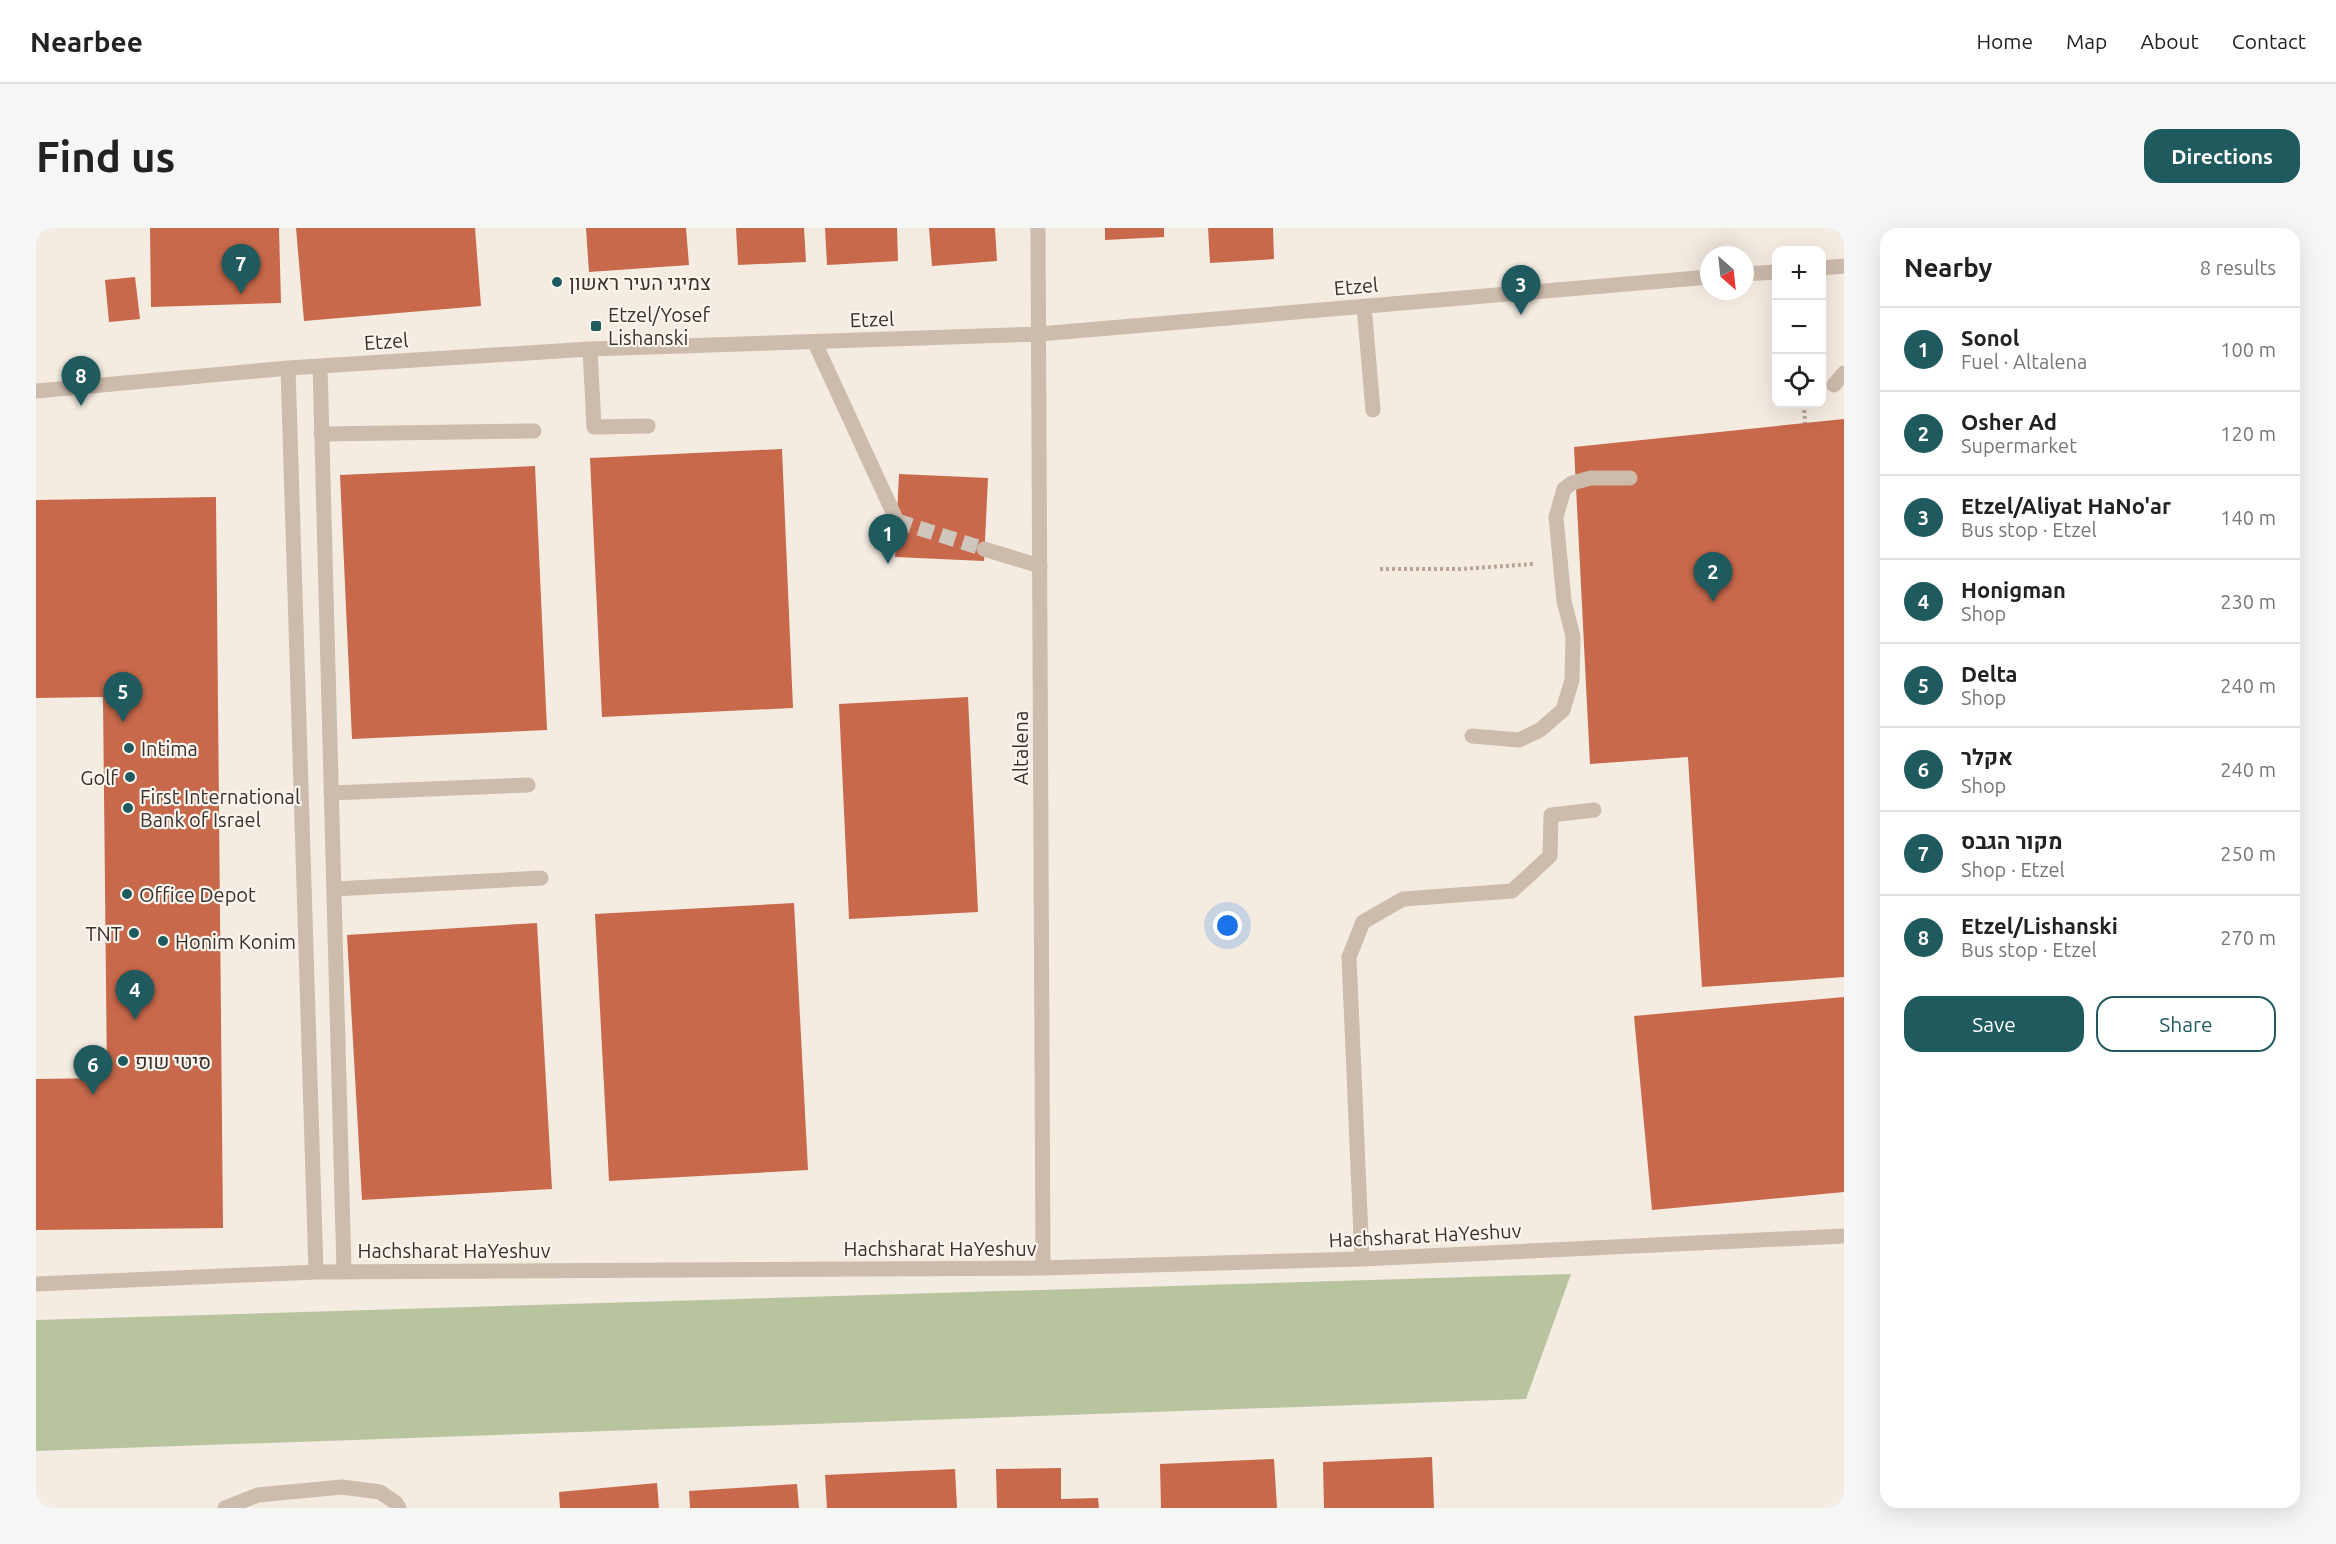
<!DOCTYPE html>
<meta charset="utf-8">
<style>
body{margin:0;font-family:Ubuntu,Heebo,sans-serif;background:#f6f6f6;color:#222}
.controls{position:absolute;right:18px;top:18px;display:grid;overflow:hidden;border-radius:12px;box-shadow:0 6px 24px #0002}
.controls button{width:54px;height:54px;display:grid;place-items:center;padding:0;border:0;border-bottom:2px solid #e0e0e0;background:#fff;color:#222;font:30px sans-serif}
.compass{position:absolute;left:1664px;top:18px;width:54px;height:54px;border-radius:50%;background:#fff;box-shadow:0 6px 24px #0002;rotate:153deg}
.you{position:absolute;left:1192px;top:698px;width:21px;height:21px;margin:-15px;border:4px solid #fff;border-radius:50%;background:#1a73e8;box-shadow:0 0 0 9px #1a73e833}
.badge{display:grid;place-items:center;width:39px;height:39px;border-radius:50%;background:#1f5a5e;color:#fff;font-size:20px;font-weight:700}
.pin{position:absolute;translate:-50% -50px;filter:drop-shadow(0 2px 3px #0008)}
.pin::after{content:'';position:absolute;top:32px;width:21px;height:18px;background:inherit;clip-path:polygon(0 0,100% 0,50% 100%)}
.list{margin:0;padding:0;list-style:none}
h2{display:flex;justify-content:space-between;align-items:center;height:78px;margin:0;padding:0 24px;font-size:26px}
h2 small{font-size:20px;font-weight:400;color:#767676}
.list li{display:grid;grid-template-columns:39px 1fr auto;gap:18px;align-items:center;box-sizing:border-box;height:84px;padding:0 24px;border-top:2px solid #e0e0e0}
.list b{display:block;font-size:22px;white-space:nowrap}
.list p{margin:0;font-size:20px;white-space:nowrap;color:#767676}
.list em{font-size:20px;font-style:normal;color:#767676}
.actions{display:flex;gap:12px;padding:18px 24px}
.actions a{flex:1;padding:14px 0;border:2px solid #1f5a5e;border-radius:18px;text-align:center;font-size:21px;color:#1f5a5e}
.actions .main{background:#1f5a5e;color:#fff}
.icon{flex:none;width:33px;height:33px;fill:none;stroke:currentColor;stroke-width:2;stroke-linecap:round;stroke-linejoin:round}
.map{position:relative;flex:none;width:1808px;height:1280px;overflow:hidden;border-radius:18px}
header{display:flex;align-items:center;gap:36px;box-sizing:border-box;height:84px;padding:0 30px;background:#fff;border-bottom:2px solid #e0e0e0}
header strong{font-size:28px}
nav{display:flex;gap:33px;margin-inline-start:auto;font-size:21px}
.intro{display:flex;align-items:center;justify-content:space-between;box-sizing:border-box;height:144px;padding:0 36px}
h1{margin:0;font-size:42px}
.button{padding:15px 27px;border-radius:18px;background:#1f5a5e;color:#fff;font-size:21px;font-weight:700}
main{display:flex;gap:36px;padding:0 36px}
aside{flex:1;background:#fff;border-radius:18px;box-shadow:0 6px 24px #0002}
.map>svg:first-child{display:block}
.green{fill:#b8c4a0}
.building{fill:#c8694b}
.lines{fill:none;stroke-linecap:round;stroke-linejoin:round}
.minor-tunnel{stroke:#cfc6bd;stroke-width:15;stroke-dasharray:15 8;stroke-linecap:butt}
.path{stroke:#b9a596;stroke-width:4;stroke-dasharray:3 3;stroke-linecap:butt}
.minor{stroke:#cdbbac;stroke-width:15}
.poi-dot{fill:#1f5a5e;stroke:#fbf5ee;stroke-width:2}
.labels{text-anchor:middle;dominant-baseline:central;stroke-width:4.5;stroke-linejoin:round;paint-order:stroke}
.poi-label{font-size:20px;fill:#3b302b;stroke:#fbf5ee;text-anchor:start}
.street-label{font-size:20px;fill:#3b302b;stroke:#fbf5ee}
</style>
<header>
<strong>Nearbee</strong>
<nav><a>Home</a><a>Map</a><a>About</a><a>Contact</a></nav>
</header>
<div class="intro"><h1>Find us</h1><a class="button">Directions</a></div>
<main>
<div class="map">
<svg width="1808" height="1280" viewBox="0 0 1808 1280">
<rect width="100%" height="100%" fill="#f4ebe1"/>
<!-- green -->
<path class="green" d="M1535,1046L1490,1171L0,1223V1092Z"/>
<!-- building -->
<path class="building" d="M114,0H243L245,75L115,79Z
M260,0H439L445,78L268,93Z
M550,0H650L653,37L553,44Z
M700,0H768L770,34L702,37Z
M789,0H861L862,33L791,37Z
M893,0H959L961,33L896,38Z
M1069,0H1128V9L1069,12Z
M1172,0H1237L1238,31L1174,35Z
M99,49L104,91L73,94L69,52Z
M1808,191V749L1666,759L1652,529L1554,536L1538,219Z
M746,221L757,480L566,489L554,230Z
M499,238L511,502L316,511L304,247Z
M863,246L952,250L948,333L859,329Z
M180,269L187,1000L0,1002V851L71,850L67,469L0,470V272Z
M932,469L942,684L813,691L803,476Z
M758,675L772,942L573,953L559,686Z
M501,695L516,961L326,972L311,707Z
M1808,769V964L1616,982L1598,788Z
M1396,1229L1398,1280H1288L1287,1234Z
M1238,1231L1241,1280H1125L1124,1236Z
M1025,1240V1271L1062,1270L1063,1280H961L960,1241Z
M919,1241L921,1280H791L789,1247Z
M621,1255L623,1280H524L523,1264Z
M761,1256L763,1280H654L653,1263Z"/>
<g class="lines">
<!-- minor-tunnel -->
<path class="minor-tunnel" d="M861,293L948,321"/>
<!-- path -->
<path class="path" d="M1768,176L1769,195
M1344,341H1425L1497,336"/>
<!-- minor -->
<path class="minor" d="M1002,0L1007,1040
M1786,40L1808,38
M1709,46L1740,44
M1328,78L1337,182
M779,115L861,293
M554,121L558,199L612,198
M284,138L308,1043
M252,140L280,1044
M1798,157L1808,145
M0,163L252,140L554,121L1003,106L1673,49
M285,206L498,203
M948,321L1004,338
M1436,508L1483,512L1504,502L1527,482L1536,452L1537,408L1528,373L1520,289L1528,261L1536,255L1555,250H1594
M295,565L492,557
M298,661L505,650
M1326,1031L1313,729L1327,694L1367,671L1476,663L1514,628L1515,587L1558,582
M0,1056L280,1044L1007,1040L1326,1031L1808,1008
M189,1280L222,1267L306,1259L344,1264L360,1275L363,1280"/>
</g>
<!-- markers -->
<g class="poi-dot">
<circle cx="521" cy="54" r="6"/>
<rect x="554" y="92" width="12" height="12" rx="3"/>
<circle cx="93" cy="520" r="6"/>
<circle cx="94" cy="549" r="6"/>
<circle cx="92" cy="580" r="6"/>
<circle cx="91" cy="666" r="6"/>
<circle cx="98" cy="705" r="6"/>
<circle cx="127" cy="713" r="6"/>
<circle cx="87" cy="833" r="6"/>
</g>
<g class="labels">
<!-- poi labels -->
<g class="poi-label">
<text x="533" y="54">צמיגי העיר ראשון</text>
<text x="572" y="86">Etzel/Yosef<tspan x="572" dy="23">Lishanski</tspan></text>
<text x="105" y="520">Intima</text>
<text x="82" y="549" text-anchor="end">Golf</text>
<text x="104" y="568">First International<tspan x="104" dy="23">Bank of Israel</tspan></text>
<text x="103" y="666">Office Depot</text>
<text x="86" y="705" text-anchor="end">TNT</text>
<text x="139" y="713">Honim Konim</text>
<text x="99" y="833">סיטי שופ</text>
</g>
<!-- street labels -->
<g class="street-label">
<text transform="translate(1320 58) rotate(-5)">Etzel</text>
<text transform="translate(836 91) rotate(-2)">Etzel</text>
<text transform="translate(350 113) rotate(-4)">Etzel</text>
<text transform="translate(984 520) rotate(-90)">Altalena</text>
<text transform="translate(1389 1007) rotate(-3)">Hachsharat HaYeshuv</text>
<text x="904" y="1020">Hachsharat HaYeshuv</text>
<text x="418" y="1022">Hachsharat HaYeshuv</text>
</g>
</g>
</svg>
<div class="controls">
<button>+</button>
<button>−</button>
<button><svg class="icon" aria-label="locate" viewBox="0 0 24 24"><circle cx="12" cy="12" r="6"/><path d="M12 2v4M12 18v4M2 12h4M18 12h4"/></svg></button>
</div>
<svg class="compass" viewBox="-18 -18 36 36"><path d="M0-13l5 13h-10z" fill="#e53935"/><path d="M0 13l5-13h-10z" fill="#767676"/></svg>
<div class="you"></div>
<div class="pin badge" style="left:852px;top:336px">1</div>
<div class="pin badge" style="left:1677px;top:374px">2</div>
<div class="pin badge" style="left:1485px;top:87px">3</div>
<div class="pin badge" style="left:99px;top:792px">4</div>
<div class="pin badge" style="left:87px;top:494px">5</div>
<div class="pin badge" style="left:57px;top:867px">6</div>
<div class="pin badge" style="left:205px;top:66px">7</div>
<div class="pin badge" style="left:45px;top:178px">8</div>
</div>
<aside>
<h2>Nearby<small>8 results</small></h2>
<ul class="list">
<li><span class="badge">1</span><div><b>Sonol</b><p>Fuel · Altalena</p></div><em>100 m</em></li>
<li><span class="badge">2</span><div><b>Osher Ad</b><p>Supermarket</p></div><em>120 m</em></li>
<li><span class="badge">3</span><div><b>Etzel/Aliyat HaNo'ar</b><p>Bus stop · Etzel</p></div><em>140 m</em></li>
<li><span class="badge">4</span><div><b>Honigman</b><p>Shop</p></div><em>230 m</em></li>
<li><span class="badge">5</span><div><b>Delta</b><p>Shop</p></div><em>240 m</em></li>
<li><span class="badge">6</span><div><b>אקלר</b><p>Shop</p></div><em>240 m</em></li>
<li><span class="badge">7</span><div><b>מקור הגבס</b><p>Shop · Etzel</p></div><em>250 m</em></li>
<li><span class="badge">8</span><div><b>Etzel/Lishanski</b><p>Bus stop · Etzel</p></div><em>270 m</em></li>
</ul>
<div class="actions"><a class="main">Save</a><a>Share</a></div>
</aside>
</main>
